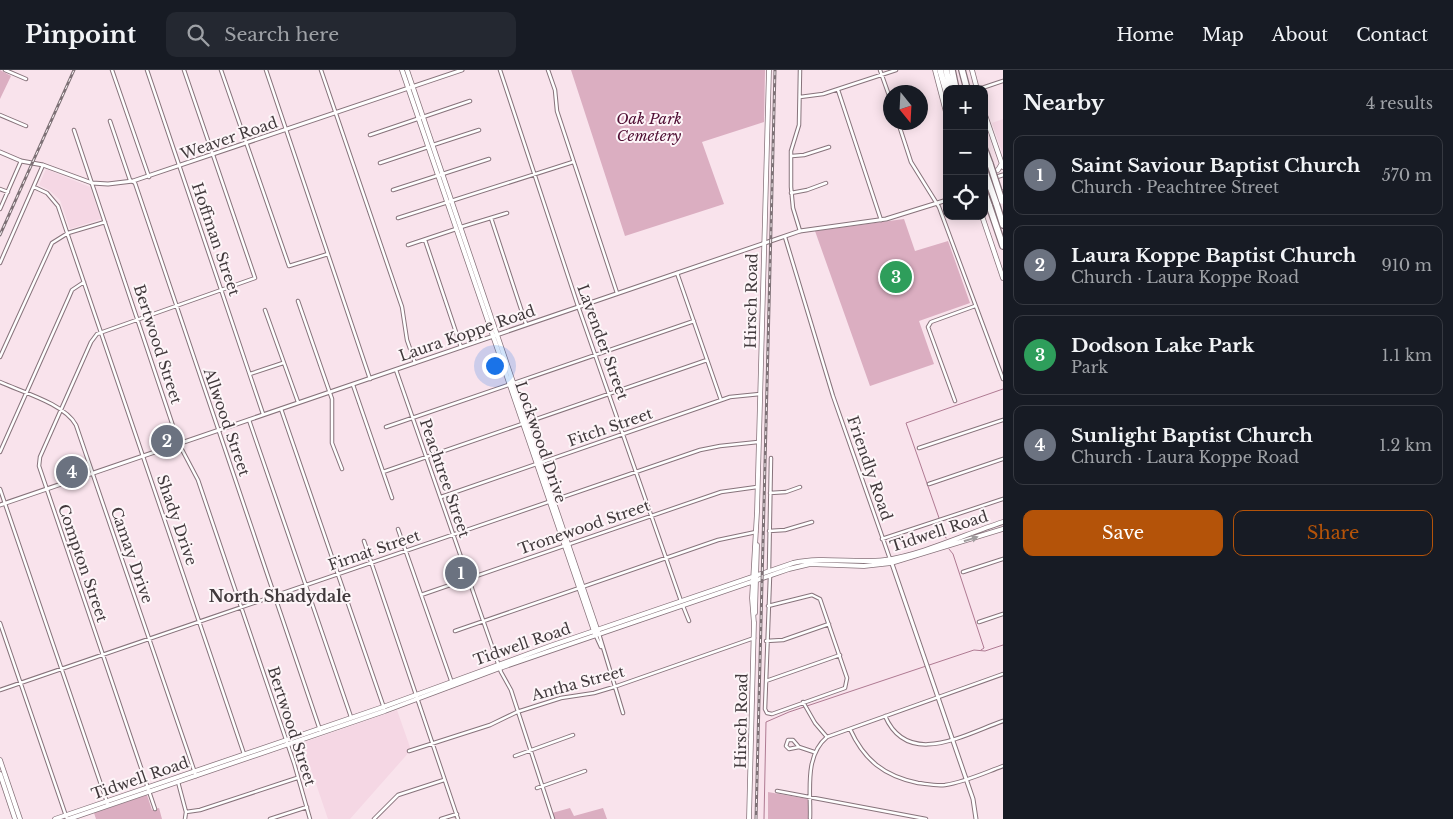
<!DOCTYPE html>
<meta charset="utf-8">
<style>
body{margin:0;font-family:"Libre Baskerville",serif;background:#242831;color:#f1f3f6}
.controls{position:absolute;right:15px;top:15px;display:grid;overflow:hidden;border-radius:10px;box-shadow:0 2px 12px #0003}
.controls button{width:45px;height:45px;display:grid;place-items:center;padding:0;border:0;border-bottom:1px solid #363941;background:#171b24;color:#f1f3f6;font:25px sans-serif}
.compass{position:absolute;left:883px;top:15px;width:45px;height:45px;border-radius:50%;background:#171b24;box-shadow:0 2px 12px #0003;rotate:162deg}
.you{position:absolute;left:494px;top:295px;width:18px;height:18px;margin:-12px;border:4px solid #fff;border-radius:50%;background:#1a73e8;box-shadow:0 0 0 8px #1a73e833}
.badge{display:grid;place-items:center;width:32px;height:32px;border-radius:50%;background:#b45309;color:#fff;font-size:16px;font-weight:700}
.pin{position:absolute;translate:-50% -50%;border:2px solid #fff;box-shadow:0 1px 5px #0006}
.list{margin:0;padding:0;list-style:none}
h2{display:flex;justify-content:space-between;align-items:center;height:65px;margin:0;padding:0 20px;font-size:21px}
h2 small{font-size:16px;font-weight:400;color:#9ea1a6}
.list li{display:grid;grid-template-columns:32px 1fr auto;gap:15px;align-items:center;box-sizing:border-box;height:80px;margin:0 10px 10px;padding:0 10px;border:1px solid #363941;border-radius:10px}
.list b{display:block;font-size:19px;white-space:nowrap}
.list p{margin:0;font-size:16px;white-space:nowrap;color:#9ea1a6}
.list em{font-size:16px;font-style:normal;color:#9ea1a6}
.actions{display:flex;gap:10px;padding:15px 20px}
.actions a{flex:1;padding:11px 0;border:1px solid #b45309;border-radius:10px;text-align:center;font-size:18px;color:#b45309}
.actions .main{background:#b45309;color:#fff}
.icon{flex:none;width:28px;height:28px;fill:none;stroke:currentColor;stroke-width:2;stroke-linecap:round;stroke-linejoin:round}
.map{position:relative;flex:none;width:1003px;height:749px;overflow:hidden}
header{display:flex;align-items:center;gap:30px;box-sizing:border-box;height:70px;padding:0 25px;background:#171b24;border-bottom:1px solid #363941}
header strong{font-size:24px}
nav{display:flex;gap:28px;margin-inline-start:auto;font-size:18px}
.search{width:350px;height:45px;background:#242831;display:flex;align-items:center;gap:12px;box-sizing:border-box;padding:0 18px;border-radius:10px;color:#9ea1a6;font-size:19px}
main{display:flex}
aside{flex:1;background:#171b24}
.map>svg:first-child{display:block}
.built{fill:#f5d7e4}
.green{fill:#dbaec1}
.lines{fill:none;stroke-linecap:round;stroke-linejoin:round}
.stream{stroke:#af7a92;stroke-width:1}
.minor-casing{stroke:#87737b;stroke-width:4.5}
.tertiary-casing{stroke:#87737b;stroke-width:5}
.secondary-casing{stroke:#87737b;stroke-width:5.5}
.motorway-casing{stroke:#87737b;stroke-width:8}
.minor{stroke:#fff;stroke-width:2.5}
.tertiary{stroke:#fff;stroke-width:3}
.secondary{stroke:#fff;stroke-width:4}
.motorway{stroke:#fff;stroke-width:5.5}
.rail-casing{stroke:#7e7176;stroke-width:3}
.rail{stroke:#fdf5f8;stroke-width:1;stroke-dasharray:4;stroke-linecap:butt}
.motorway-bridge-casing{stroke:#87737b;stroke-width:8;stroke-linecap:butt}
.motorway-bridge{stroke:#fff;stroke-width:5.5}
.oneway{fill:#a09c9e}
.labels{text-anchor:middle;dominant-baseline:central;stroke-width:4;stroke-linejoin:round;paint-order:stroke}
.park-label{font-size:15px;font-style:italic;fill:#4f0e33;stroke:#fdf5f8}
.street-label{font-size:15px;fill:#41393c;stroke:#fdf5f8}
.neighbourhood-label{font-size:16px;font-weight:bold;fill:#41393c;stroke:#fdf5f8}
</style>
<header>
<strong>Pinpoint</strong>
<div class="search"><svg class="icon" aria-label="search" viewBox="0 0 24 24"><circle cx="10" cy="10" r="6"/><path d="M15 15l6 6"/></svg>Search here</div>
<nav><a>Home</a><a>Map</a><a>About</a><a>Contact</a></nav>
</header>
<main>
<div class="map">
<svg width="1003" height="749" viewBox="0 0 1003 749">
<rect width="100%" height="100%" fill="#f9e3ec"/>
<!-- built -->
<path class="built" d="M1003,49V85L992,53Z
M46,99L90,117L101,149L70,159L60,130L49,120L39,115Z
M397,640L411,680L350,749H328L302,673Z"/>
<!-- green -->
<path class="green" d="M0,0L11,6L0,29Z
M571,0H765L764,52L702,72L724,134L625,166Z
M904,149L915,181L948,171L970,233L919,251L934,294L870,316L815,161Z
M768,722L808,729V749H768Z
M147,725L152,740L159,738L162,749H96L94,743Z
M570,738L574,746L603,738L607,749H555L552,743Z"/>
<g class="lines">
<!-- stream -->
<path class="stream" d="M946,468L906,353L1003,319
M949,479L953,484L984,578L981,580
M764,749L766,652L789,642L974,580L985,581L1003,575"/>
<defs>
<path id="minor" d="M5,0L26,9
M112,0L149,107
M147,0L263,344
M221,0L289,196L328,184
M266,0L370,309
M321,0L402,237L407,270L415,293
M500,0L577,233L681,531
M548,0L555,20L557,41L617,223
M880,0L891,31
M979,19L1003,11
M838,20L881,150
M800,27L823,24L896,0
M0,45L26,56
M110,51L130,110L135,113L320,660
M898,52L911,92L939,137L1003,309
M74,60L179,374L198,410L294,693L310,749
M370,65L470,31
M433,75L479,60
M792,86L804,85L829,77
M380,93L428,77
M34,117L47,123L58,136L244,684
M0,119L8,122
M393,120L489,89
M791,123L807,120L826,113
M0,139L21,91
M398,148L573,92
M491,148L526,254
M461,157L507,143
M800,161L793,138L791,117V81L799,55L800,0
M785,167L833,326L890,489
M425,170L461,277
M408,175L456,159
M0,193L43,95
M677,203L721,330
M298,231L332,329V373L342,399
M265,240L298,332
M0,287L52,173L68,163L105,152
M396,300L501,602L511,620L553,749
M250,304L283,293
M0,312C22,322 65,334 76,355L196,706
M353,315L392,428
M955,331L928,257L931,252L975,236
M281,339L384,638
M249,350L351,647
M386,357L694,251
M919,378L1003,350
M0,382L69,227L72,220L84,212
M383,402L707,290
M929,414L1003,389
M0,419L108,735
M770,423L786,422L800,417
M441,427L730,327L760,324
M398,459L452,613
M769,461L785,460L812,452
M882,469L1003,429
M364,471L458,749
M769,501L771,388
M963,502L1003,489
M421,525L721,422L757,417
M683,536L689,551
M768,536L812,525L820,529L847,608L845,618L772,644L767,643L765,639L770,506
M979,552L1003,544
M0,553L67,749
M455,561L718,470L756,462
M599,564L623,643
M596,566L601,577
M766,571L783,570L829,554
M766,611L840,585
M0,620L700,380L720,376L758,372
M803,632L815,653L827,667
M885,646C908,699 965,664 1003,651
M850,659C864,690 884,706 918,713C927,714 936,716 945,715C965,712 984,703 1003,696
M799,677L793,670H788L786,676L789,679L799,677L814,682
M409,681L490,655L517,642L561,628L594,623L614,617L754,568
M515,686L573,665
M178,712L186,742L185,749
M537,718L585,701
M777,721L926,749
M155,739L39,396L40,387L91,272L97,264L255,208L184,0
M186,742L200,740L297,708
M810,748C811,722 804,686 827,667L1003,604
M270,749L307,737
M374,749L398,725L444,710
M441,749L457,744"/>
<path id="tertiary" d="M0,82L21,91L43,95L92,113L108,114L133,111L462,0
M984,111L1003,105
M0,435L800,161L886,149L947,130
M891,491L973,729L976,749"/>
<path id="secondary" d="M402,0L595,564
M407,0L598,562
M935,0L947,46
M972,0L977,19
M984,42L1003,97
M984,105L998,100L1002,93
M984,128L1003,122
M982,146L1003,208
M755,543L757,475
M754,554L752,528L757,442L769,0
M0,690L20,749
M0,704L15,749
M55,749L383,637L550,576L793,493C824,486 854,494 885,490C925,484 965,464 1003,452
M69,749L385,641L500,598L789,499L810,494L864,496L891,493L1003,459
M749,749L754,552"/>
<path id="motorway" d="M940,0L947,24
M946,0L951,19
M952,0L956,19
M962,0L967,19
M984,78L990,94
M996,133L1003,155
M989,135L1003,176"/>
</defs>
<!-- minor casing -->
<use href="#minor" class="minor-casing"/>
<!-- tertiary casing -->
<use href="#tertiary" class="tertiary-casing"/>
<!-- secondary casing -->
<use href="#secondary" class="secondary-casing"/>
<!-- motorway casing -->
<use href="#motorway" class="motorway-casing"/>
<!-- minor -->
<use href="#minor" class="minor"/>
<!-- tertiary -->
<use href="#tertiary" class="tertiary"/>
<!-- secondary -->
<use href="#secondary" class="secondary"/>
<!-- motorway -->
<use href="#motorway" class="motorway"/>
<defs>
<path id="rail" d="M0,165L74,0
M756,749L775,0"/>
</defs>
<!-- rail casing -->
<use href="#rail" class="rail-casing"/>
<!-- rail -->
<use href="#rail" class="rail"/>
<defs>
<path id="motorway-bridge" d="M990,94L1002,131
M984,99L996,133
M984,121L989,135"/>
</defs>
<!-- motorway-bridge casing -->
<use href="#motorway-bridge" class="motorway-bridge-casing"/>
<!-- motorway-bridge -->
<use href="#motorway-bridge" class="motorway-bridge"/>
</g>
<!-- one-way arrows -->
<defs><path id="oneway-solid" d="M-6-.8H1V-3.2L6.5 0L1 3.2V.8H-6Z" transform="scale(1.25)"/></defs>
<use class="oneway" href="#oneway-solid" transform="translate(971 469) rotate(-18)"/>
<g class="labels">
<!-- park labels -->
<g class="park-label">
<text x="649" y="48">Oak Park<tspan x="649" dy="17">Cemetery</tspan></text>
</g>
<!-- street labels -->
<g class="street-label">
<text transform="translate(229 68) rotate(-19)">Weaver Road</text>
<text transform="translate(216 169) rotate(71)">Hoffman Street</text>
<text transform="translate(751 231) rotate(-89)">Hirsch Road</text>
<text transform="translate(467 263) rotate(-19)">Laura Koppe Road</text>
<text transform="translate(603 272) rotate(70)">Lavender Street</text>
<text transform="translate(158 274) rotate(72)">Bertwood Street</text>
<text transform="translate(227 352) rotate(71)">Allwood Street</text>
<text transform="translate(610 357) rotate(-19)">Fitch Street</text>
<text transform="translate(541 372) rotate(71)">Lockwood Drive</text>
<text transform="translate(870 398) rotate(71)">Friendly Road</text>
<text transform="translate(445 408) rotate(71)">Peachtree Street</text>
<text transform="translate(177 450) rotate(71)">Shady Drive</text>
<text transform="translate(584 457) rotate(-19)">Tronewood Street</text>
<text transform="translate(939 461) rotate(-18)">Tidwell Road</text>
<text transform="translate(374 480) rotate(-19)">Firnat Street</text>
<text transform="translate(132 485) rotate(71)">Camay Drive</text>
<text transform="translate(83 493) rotate(71)">Compton Street</text>
<text transform="translate(522 574) rotate(-19)">Tidwell Road</text>
<text transform="translate(578 613) rotate(-15)">Antha Street</text>
<text transform="translate(741 651) rotate(-89)">Hirsch Road</text>
<text transform="translate(292 656) rotate(72)">Bertwood Street</text>
<text transform="translate(140 708) rotate(-19)">Tidwell Road</text>
</g>
<!-- neighbourhood labels -->
<g class="neighbourhood-label">
<text x="280" y="526">North Shadydale</text>
</g>
</g>
</svg>
<div class="controls">
<button>+</button>
<button>−</button>
<button><svg class="icon" aria-label="locate" viewBox="0 0 24 24"><circle cx="12" cy="12" r="6"/><path d="M12 2v4M12 18v4M2 12h4M18 12h4"/></svg></button>
</div>
<svg class="compass" viewBox="-18 -18 36 36"><path d="M0-13l5 13h-10z" fill="#e53935"/><path d="M0 13l5-13h-10z" fill="#9ea1a6"/></svg>
<div class="you"></div>
<div class="pin badge" style="left:461px;top:503px;background:#6b7280">1</div>
<div class="pin badge" style="left:167px;top:371px;background:#6b7280">2</div>
<div class="pin badge" style="left:896px;top:207px;background:#2e9e5b">3</div>
<div class="pin badge" style="left:72px;top:402px;background:#6b7280">4</div>
</div>
<aside>
<h2>Nearby<small>4 results</small></h2>
<ul class="list">
<li><span class="badge" style="background:#6b7280">1</span><div><b>Saint Saviour Baptist Church</b><p>Church · Peachtree Street</p></div><em>570 m</em></li>
<li><span class="badge" style="background:#6b7280">2</span><div><b>Laura Koppe Baptist Church</b><p>Church · Laura Koppe Road</p></div><em>910 m</em></li>
<li><span class="badge" style="background:#2e9e5b">3</span><div><b>Dodson Lake Park</b><p>Park</p></div><em>1.1 km</em></li>
<li><span class="badge" style="background:#6b7280">4</span><div><b>Sunlight Baptist Church</b><p>Church · Laura Koppe Road</p></div><em>1.2 km</em></li>
</ul>
<div class="actions"><a class="main">Save</a><a>Share</a></div>
</aside>
</main>
